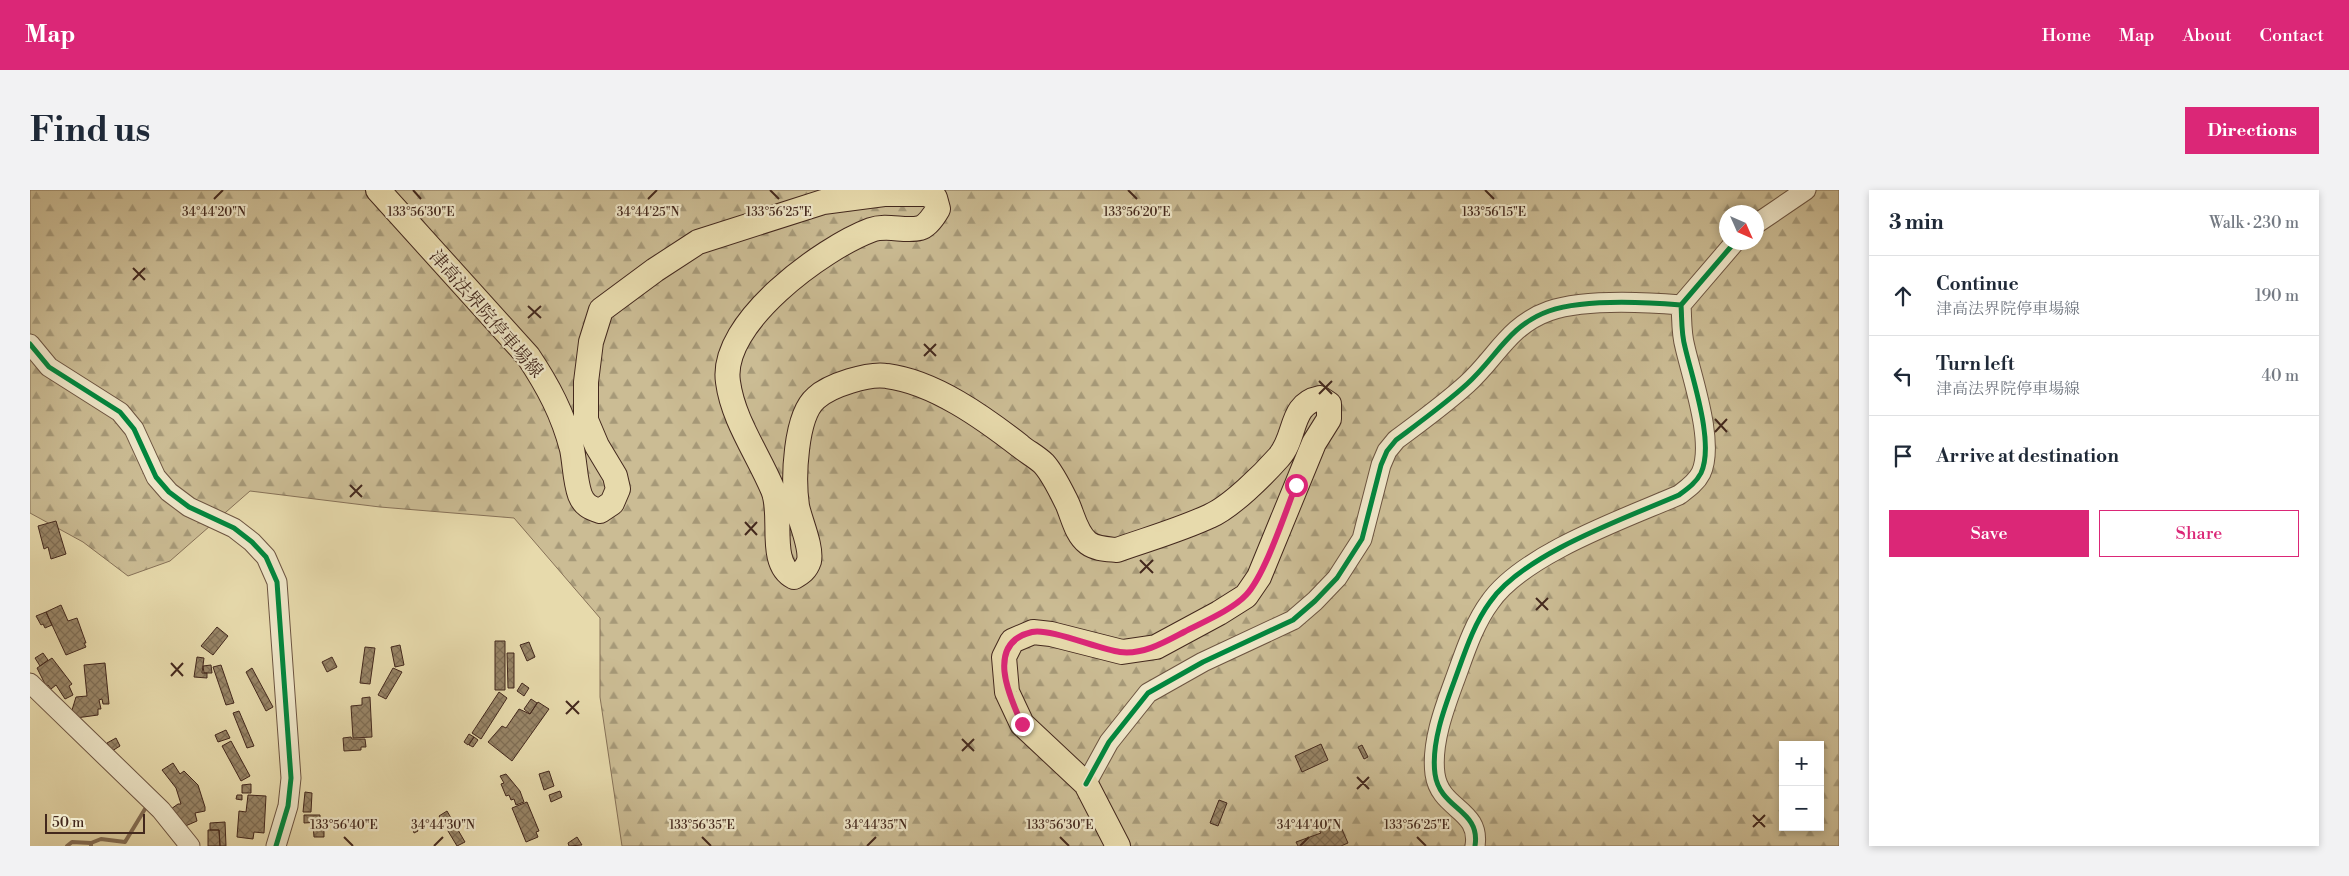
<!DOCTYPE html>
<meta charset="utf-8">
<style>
body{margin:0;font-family:"Libre Bodoni","Noto Serif JP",serif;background:#f2f2f3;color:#1f2937}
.controls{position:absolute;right:15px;bottom:15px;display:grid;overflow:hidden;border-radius:0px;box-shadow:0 2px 8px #0003}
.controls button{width:45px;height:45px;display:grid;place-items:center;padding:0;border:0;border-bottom:1px solid #e0e1e3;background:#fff;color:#1f2937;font:25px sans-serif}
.compass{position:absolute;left:1689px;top:15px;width:45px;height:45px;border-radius:50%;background:#fff;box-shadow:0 2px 8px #0003;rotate:135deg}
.scale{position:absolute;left:15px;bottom:12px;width:100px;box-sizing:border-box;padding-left:5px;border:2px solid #43281d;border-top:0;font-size:14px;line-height:18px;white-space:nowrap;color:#43281d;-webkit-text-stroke:4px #efe7c9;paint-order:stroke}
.stop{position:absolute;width:15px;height:15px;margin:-11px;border:4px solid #db2777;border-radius:50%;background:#fff}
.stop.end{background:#db2777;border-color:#fff;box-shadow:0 1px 5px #0008}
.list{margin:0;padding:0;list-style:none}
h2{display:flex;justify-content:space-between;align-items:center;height:65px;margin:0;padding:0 20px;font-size:21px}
h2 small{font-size:16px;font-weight:400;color:#747a83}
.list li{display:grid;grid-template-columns:32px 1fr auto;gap:15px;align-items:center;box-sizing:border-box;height:80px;padding:0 20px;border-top:1px solid #e0e1e3}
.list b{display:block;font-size:19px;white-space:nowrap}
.list p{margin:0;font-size:16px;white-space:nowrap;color:#747a83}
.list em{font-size:16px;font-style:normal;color:#747a83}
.actions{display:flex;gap:10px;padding:15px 20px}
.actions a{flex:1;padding:11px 0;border:1px solid #db2777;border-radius:0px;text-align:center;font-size:18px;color:#db2777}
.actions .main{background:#db2777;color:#fff}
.icon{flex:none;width:28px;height:28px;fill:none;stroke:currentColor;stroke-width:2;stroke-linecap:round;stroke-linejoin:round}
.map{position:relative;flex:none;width:1809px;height:656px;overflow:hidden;border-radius:0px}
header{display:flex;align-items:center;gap:30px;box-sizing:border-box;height:70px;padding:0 25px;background:#db2777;color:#fff}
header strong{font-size:24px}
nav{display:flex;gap:28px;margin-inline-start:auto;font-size:18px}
.intro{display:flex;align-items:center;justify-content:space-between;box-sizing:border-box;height:120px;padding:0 30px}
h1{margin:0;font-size:35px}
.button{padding:12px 22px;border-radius:0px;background:#db2777;color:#fff;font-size:18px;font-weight:700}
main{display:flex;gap:30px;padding:0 30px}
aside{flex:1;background:#fff;border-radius:0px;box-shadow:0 2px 8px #0003}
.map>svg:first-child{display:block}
.forest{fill:url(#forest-firs);stroke:#877258;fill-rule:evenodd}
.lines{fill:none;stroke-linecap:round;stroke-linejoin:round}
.stream{stroke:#846e55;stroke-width:4}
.building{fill:url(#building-cross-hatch);stroke:#43281d}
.minor-casing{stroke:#6c5441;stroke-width:21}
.major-casing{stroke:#43281d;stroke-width:26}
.minor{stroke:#efe7c9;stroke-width:19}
.major{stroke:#e7daac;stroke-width:24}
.cycleway-casing{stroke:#efe7c9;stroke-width:8}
.cycleway{stroke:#00873e;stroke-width:5}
.route{stroke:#db2777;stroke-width:6}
.ticks{fill:none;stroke:#43281d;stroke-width:2}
.labels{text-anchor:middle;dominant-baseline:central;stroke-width:4.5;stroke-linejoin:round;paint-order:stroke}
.street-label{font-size:18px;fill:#43281d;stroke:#efe7c9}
.ticks-label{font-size:12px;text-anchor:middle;fill:#43281d;stroke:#efe7c9;stroke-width:4.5;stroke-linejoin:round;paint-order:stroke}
</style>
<header>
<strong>Map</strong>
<nav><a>Home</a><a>Map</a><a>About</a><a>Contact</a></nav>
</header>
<div class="intro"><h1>Find us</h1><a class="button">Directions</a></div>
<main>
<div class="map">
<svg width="1809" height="656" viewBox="0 0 1809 656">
<defs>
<pattern id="forest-firs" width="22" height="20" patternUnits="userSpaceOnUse" patternTransform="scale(1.25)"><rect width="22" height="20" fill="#cbbc94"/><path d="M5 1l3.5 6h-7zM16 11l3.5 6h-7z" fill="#a69978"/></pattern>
<pattern id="building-cross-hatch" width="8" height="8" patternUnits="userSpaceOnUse" patternTransform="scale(1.25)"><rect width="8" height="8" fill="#988567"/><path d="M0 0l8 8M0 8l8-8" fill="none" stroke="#7e6d54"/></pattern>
</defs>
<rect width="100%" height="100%" fill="#e7daac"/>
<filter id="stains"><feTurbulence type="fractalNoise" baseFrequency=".004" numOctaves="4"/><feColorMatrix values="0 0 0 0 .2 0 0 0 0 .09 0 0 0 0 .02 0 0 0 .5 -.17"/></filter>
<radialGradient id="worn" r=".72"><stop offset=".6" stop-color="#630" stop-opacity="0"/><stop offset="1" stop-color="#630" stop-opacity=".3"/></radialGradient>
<!-- forest -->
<path class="forest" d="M0,0H1809V656H592L570,507V428L484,328L350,317L220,301L140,371L98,386L53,352L0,323ZM1696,22H1726V52H1696ZM1753,555H1790V637H1753Z"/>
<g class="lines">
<!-- stream -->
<path class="stream" d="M61,653L71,649L95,652L115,619
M37,656L42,652L61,653V656"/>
</g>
<!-- building -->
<path class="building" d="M26,331L36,364L21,369L18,357L14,359L8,336Z
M31,415L38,431L47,428L56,453H54L56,457L36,465L16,422Z
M16,422L22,435L15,438L13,434L11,435L6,426Z
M187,437L198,446L183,465L171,456Z
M465,451H475V500H465Z
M499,452L505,467L497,471L490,455Z
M370,455L374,475L365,477L361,457Z
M335,457L345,458L340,494L330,493Z
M13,463L18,470L10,476L5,468Z
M477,463H484V498H478Z
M167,467L174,468L172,483H177V488L164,487Z
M302,467L307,477L297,482L292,472Z
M22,468L42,494L39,496L43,505L35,509L26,495L21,499L18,495L16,496L7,478Z
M75,473L79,514H73L72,509L69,510L71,519H68V525L46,528L42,520L46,507L57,506L54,475Z
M181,475L182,483H174L173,476Z
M191,475L204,513L196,515L183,477Z
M222,478L243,517L236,521L216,482Z
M363,478L372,482L356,509L348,505Z
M492,493L499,498L494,506L487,501Z
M469,502L477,508L451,549L442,543Z
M340,507L342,547L323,548L321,516L332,515V508Z
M501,509L507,513L500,524L494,519Z
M508,512L519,519L482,571L458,552L472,536L476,538L489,519L500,524Z
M209,521L224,556L217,558L203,523Z
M196,540L200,548L188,552L185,545Z
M439,544L444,547L438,555L434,552Z
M321,547L322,549H335L336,557H331V560L314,561L313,548Z
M444,547L448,550L443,557L439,555Z
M86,548L90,556L82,561L77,553Z
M201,551L220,586L211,591L192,556Z
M1291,554L1298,570L1272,582L1265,566Z
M1332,555L1338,567L1334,569L1328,557Z
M143,573L150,584L154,581L168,595L175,617V621L165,623L167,631L153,637L141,619L148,614H151L146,598L132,580Z
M519,581L524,596L514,600L509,584Z
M476,584L490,601L494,612L486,615L484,609L481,610L479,605L476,606L471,594L474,593L470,586Z
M221,594V603H212V595Z
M530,601L532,607L521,612L519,605Z
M275,602L282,603L281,622H273Z
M207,605H212V610L206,609Z
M218,605L236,606L234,643L224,642L223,649L207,647L209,621L216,622Z
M1189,610L1197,613L1188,636L1180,633Z
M497,612L509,641L506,642L508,647L496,652L482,618Z
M417,621L435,652L427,656L409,626Z
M274,625H290V632L274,633Z
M195,632L196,656H190L189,640H180V633Z
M283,635H294V647H284Z
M385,635L388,641L384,643L382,637Z
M1310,635L1318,653L1311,656H1268L1266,652L1291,643L1289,640L1299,636L1300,639Z
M178,640H189L190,656H178Z
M547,647L552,655L539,656L538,653Z"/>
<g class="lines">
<defs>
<path id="minor" d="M1726,34L1776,0
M0,154L19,177L90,222L104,239L126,287L139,302L159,317L204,338L222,352L236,367L247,392L261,588L258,616L246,656
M0,493L131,620L160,656
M1056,594L1079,552L1118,503L1173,472L1263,430L1285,411L1307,388L1332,349L1351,275L1357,261L1366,250C1390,232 1415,214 1437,194C1466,168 1479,135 1519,121C1554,109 1614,112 1651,115
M1445,656C1451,619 1410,620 1405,584C1401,554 1414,519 1424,492C1434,465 1443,435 1460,412C1493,364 1596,328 1649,305C1657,299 1666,293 1671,283C1685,253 1662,188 1655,157C1651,143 1652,128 1651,115L1705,52"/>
<path id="major" d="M348,0L498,166C518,196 533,224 542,259C545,274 545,291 550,305C554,315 560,318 570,321L582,313L588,299L585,286L567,256L556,230V192L561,152L571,120L625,80L668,52L793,12L854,4H896L905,8L908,19C904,26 897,36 890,38C875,42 857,34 841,40C793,58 689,133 698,192C703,230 728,264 743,300C754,325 737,373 764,387C771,383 776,380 779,371C782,357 770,331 767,316C763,289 765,226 786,208C800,195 839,183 857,186C904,192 954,228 990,256C997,262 1007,267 1014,274C1023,284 1031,301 1037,313C1043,326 1046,344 1058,353C1066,359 1077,359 1087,360C1118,349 1150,340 1180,326C1201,317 1234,284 1249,267C1267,247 1259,214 1290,208L1299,214V229L1284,253L1229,387L1216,406L1189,423L1126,457L1092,462L1021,444L1003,442L982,451L974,467L977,502L992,534L1056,594L1088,656"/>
</defs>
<!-- minor casing -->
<use href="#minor" class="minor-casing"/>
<!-- major casing -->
<use href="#major" class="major-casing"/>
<!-- minor -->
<use href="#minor" class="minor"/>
<!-- major -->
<use href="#major" class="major"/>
<defs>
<path id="cycleway" d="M0,154L19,177L90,222L104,239L126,287L139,302L159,317L204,338L222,352L236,367L247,392L261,588L258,616L246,656
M1056,594L1079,552L1118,503L1173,472L1263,430L1285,411L1307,388L1332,349L1351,275L1357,261L1366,250C1390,232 1415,214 1437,194C1466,168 1479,135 1519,121C1554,109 1614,112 1651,115
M1445,656C1451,619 1410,620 1405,584C1401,554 1414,519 1424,492C1434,465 1443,435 1460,412C1493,364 1596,328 1649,305C1657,299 1666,293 1671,283C1685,253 1662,188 1655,157C1651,143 1652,128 1651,115L1705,52"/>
</defs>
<!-- cycleway casing -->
<use href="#cycleway" class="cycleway-casing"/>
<!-- cycleway -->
<use href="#cycleway" class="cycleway"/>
</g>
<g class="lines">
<!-- route -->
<path class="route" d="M992,534C979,506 955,453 1002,442C1020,438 1068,459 1090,462C1113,465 1135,452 1154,442C1173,432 1202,420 1216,405C1235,385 1255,323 1266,295"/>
</g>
<!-- ticks -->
<path class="ticks" d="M383,0L391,9M740,0L749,9M1098,0L1107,9M1455,0L1464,9M184,9L193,0M618,9L627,0M103,78L115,90M103,90L115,78M498,116L511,128M498,128L511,116M894,154L906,166M894,166L906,154M1289,191L1302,204M1289,204L1302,191M1685,229L1697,242M1685,242L1697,229M320,295L332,307M320,307L332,295M715,332L727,345M715,345L727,332M1110,370L1123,383M1110,383L1123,370M1506,408L1518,420M1506,420L1518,408M141,473L153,486M141,486L153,473M536,511L549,524M536,524L549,511M932,549L944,561M932,561L944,549M1327,587L1339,599M1327,599L1339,587M1723,625L1735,637M1723,637L1735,625M314,647L323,656M672,647L681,656M1030,647L1039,656M1387,647L1396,656M404,656L413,647M837,656L846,647M1270,656L1279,647"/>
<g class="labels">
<!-- street labels -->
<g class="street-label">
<text transform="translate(456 124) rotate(49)">津高法界院停車場線</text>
</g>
</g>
<g class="ticks-label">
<text x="184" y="26">34°44'20"N</text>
<text x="391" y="26">133°56'30"E</text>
<text x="618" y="26">34°44'25"N</text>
<text x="749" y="26">133°56'25"E</text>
<text x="1107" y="26">133°56'20"E</text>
<text x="1464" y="26">133°56'15"E</text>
<text x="314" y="639">133°56'40"E</text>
<text x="413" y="639">34°44'30"N</text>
<text x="1279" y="639">34°44'40"N</text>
<text x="672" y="639">133°56'35"E</text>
<text x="846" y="639">34°44'35"N</text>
<text x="1030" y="639">133°56'30"E</text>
<text x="1387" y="639">133°56'25"E</text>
</g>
<rect width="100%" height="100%" filter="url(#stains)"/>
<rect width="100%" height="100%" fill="url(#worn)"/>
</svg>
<div class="controls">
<button>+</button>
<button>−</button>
</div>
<svg class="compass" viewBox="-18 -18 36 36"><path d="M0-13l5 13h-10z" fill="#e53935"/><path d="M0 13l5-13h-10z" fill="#747a83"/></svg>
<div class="scale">50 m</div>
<div class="stop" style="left:1266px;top:295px"></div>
<div class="stop end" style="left:992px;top:534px"></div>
</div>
<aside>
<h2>3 min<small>Walk · 230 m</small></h2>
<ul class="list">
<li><svg class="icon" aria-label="ahead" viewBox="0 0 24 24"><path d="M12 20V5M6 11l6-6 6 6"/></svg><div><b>Continue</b><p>津高法界院停車場線</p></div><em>190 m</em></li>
<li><svg class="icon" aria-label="left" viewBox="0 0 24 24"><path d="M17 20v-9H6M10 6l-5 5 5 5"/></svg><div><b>Turn left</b><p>津高法界院停車場線</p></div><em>40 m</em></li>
<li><svg class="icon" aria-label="arrive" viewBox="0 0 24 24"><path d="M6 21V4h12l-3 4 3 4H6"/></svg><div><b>Arrive at destination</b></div></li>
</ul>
<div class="actions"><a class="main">Save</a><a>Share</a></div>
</aside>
</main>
